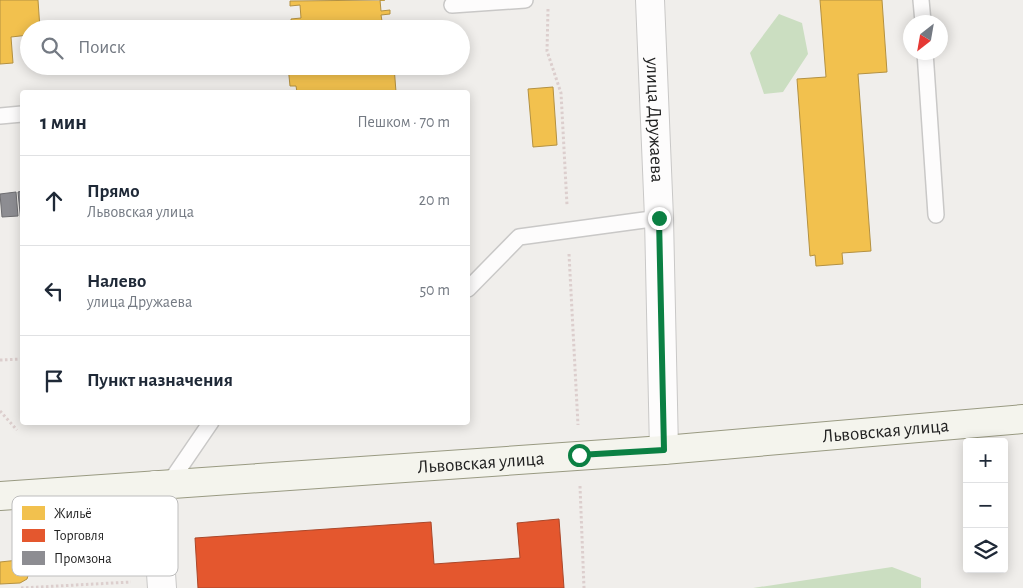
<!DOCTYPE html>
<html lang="ru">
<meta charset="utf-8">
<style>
body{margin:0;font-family:"Alegreya Sans",sans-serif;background:#f2f2f3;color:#1f2937}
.controls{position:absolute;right:15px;bottom:15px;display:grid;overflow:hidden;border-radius:5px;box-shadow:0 2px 12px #0003}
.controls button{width:45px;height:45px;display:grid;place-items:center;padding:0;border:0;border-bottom:1px solid #e0e1e3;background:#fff;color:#1f2937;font:25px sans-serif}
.compass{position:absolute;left:903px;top:15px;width:45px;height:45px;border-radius:50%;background:#fff;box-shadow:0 2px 12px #0003;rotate:211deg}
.stop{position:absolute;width:15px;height:15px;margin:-11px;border:4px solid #0b8043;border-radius:50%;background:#fff}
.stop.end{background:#0b8043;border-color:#fff;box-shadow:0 1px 5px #0008}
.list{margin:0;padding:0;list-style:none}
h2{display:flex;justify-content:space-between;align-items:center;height:65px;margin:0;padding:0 20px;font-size:21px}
h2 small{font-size:16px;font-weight:400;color:#747a83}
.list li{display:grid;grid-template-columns:32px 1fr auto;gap:15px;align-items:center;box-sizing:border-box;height:90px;padding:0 20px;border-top:1px solid #e0e1e3}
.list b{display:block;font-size:19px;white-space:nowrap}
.list p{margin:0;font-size:16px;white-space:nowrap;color:#747a83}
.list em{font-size:16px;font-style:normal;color:#747a83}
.icon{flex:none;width:28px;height:28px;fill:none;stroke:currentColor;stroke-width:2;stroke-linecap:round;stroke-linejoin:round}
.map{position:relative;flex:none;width:1023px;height:588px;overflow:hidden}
.search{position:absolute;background:#fff;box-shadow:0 2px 12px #0003;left:20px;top:20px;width:450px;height:55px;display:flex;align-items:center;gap:12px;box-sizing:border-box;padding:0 18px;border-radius:28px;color:#747a83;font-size:19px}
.panel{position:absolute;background:#fff;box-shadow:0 2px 12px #0003;left:20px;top:90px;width:450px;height:335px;border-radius:5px}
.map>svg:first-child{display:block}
.forest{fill:#cbdec1}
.homes{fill:#f2c14e;stroke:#b49141}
.shops{fill:#e4572e;stroke:#aa472a}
.industry{fill:#8d8d92;stroke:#6d6d70}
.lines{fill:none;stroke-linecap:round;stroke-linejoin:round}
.service-casing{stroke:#c9c8c7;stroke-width:18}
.minor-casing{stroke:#c9c8c7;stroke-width:30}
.tertiary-casing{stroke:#c9c8c7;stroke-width:30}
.secondary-casing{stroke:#999a82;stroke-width:30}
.path{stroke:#dccecd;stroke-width:3;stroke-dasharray:2.5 2.5;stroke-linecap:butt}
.service{stroke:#fdfcfc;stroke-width:15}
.minor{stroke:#fdfcfc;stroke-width:28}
.tertiary{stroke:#fdfcfc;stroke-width:28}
.secondary{stroke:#f4f4ed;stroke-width:28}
.route{stroke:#0b8043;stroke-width:6}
.labels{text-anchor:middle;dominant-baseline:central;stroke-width:5;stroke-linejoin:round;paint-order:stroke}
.street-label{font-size:19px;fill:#222;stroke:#fff}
.key{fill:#fff;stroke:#bdbdbd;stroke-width:1}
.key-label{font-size:14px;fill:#222}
</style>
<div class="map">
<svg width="1023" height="588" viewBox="0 0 1023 588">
<rect width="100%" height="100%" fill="#f0eeeb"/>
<!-- forest -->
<path class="forest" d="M779,14L802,23L808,54L783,92L764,94L750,53Z
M892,567L921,578V588H753Z"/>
<!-- homes -->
<path class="homes" d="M0,0H38L40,29H29V35L11,37L13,63L0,64Z
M380,0L381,11L390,10V14L381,15L383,27L391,26V29H292L291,19L301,18L300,5L290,6V1L385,0Z
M820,0H882L887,72L858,74L871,251L842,253L843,264L816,266L815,255L810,256L797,79L826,77Z
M288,66H394L396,92H297L296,86H290Z
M553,87L557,145L533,147L528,89Z
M19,560L26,563L30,569L27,579L20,583L0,584V562Z"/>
<!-- shops -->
<path class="shops" d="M559,519L564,588H198L195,538L431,522L434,564L520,558L517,523Z"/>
<!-- industry -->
<path class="industry" d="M22,191V223H21L18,192Z
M16,192L18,216L2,217L0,194Z"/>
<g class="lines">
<defs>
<path id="service" d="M921,0L923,22
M452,5L525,0
M925,52L936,215
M0,116L22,114
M468,289L519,237L659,218
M170,482L211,422"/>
<path id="minor" d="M155,485L162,588"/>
<g id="tertiary">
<path id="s1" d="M650,0L659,218L664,450"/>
</g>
<g id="secondary">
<path id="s2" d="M0,496L664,450L1023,419"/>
</g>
</defs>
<!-- service casing -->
<use href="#service" class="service-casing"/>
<!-- minor casing -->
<use href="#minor" class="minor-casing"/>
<!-- tertiary casing -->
<use href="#tertiary" class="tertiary-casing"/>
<!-- secondary casing -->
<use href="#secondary" class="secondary-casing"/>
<!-- path -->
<path class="path" d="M548,9L547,51L561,93L567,205
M569,254L578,425
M0,360L22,359
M0,411L17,430
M580,486L584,588
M21,588L131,582"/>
<!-- service -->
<use href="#service" class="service"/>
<!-- minor -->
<use href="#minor" class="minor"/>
<!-- tertiary -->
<use href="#tertiary" class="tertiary"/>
<!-- secondary -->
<use href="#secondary" class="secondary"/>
</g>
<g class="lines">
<!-- route -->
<path class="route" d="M579,455L664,450L659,218"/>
</g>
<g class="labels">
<!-- street labels -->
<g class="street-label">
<text stroke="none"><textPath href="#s1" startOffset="120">улица Дружаева</textPath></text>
<text stroke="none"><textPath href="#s2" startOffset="888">Львовская улица</textPath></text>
<text stroke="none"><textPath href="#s2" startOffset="482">Львовская улица</textPath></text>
</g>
</g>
<!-- legend -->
<rect x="12" y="496" width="166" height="80" rx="8" class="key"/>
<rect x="22" y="506" width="23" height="14" fill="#f2c14e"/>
<rect x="22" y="529" width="23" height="13" fill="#e4572e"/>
<rect x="22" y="551" width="23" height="14" fill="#8d8d92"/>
<g class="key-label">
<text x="54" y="518">Жильё</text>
<text x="54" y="540">Торговля</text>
<text x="54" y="563">Промзона</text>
</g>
</svg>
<div class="controls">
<button>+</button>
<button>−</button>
<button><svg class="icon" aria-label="layers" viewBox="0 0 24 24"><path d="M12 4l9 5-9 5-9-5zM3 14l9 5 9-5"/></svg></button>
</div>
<svg class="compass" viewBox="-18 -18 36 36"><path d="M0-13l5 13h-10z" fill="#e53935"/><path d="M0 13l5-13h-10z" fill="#747a83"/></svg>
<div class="stop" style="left:579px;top:455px"></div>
<div class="stop end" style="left:659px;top:218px"></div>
<div class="search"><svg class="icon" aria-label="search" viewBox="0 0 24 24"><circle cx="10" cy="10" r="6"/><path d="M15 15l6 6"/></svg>Поиск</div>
<section class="panel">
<h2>1 мин<small>Пешком · 70 m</small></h2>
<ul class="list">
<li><svg class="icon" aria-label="ahead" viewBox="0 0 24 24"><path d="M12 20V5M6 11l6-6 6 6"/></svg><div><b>Прямо</b><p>Львовская улица</p></div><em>20 m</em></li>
<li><svg class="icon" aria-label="left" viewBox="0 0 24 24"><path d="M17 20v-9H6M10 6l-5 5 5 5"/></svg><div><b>Налево</b><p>улица Дружаева</p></div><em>50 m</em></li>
<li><svg class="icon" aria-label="arrive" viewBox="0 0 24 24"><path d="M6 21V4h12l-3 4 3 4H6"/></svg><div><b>Пункт назначения</b></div></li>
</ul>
</section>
</div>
